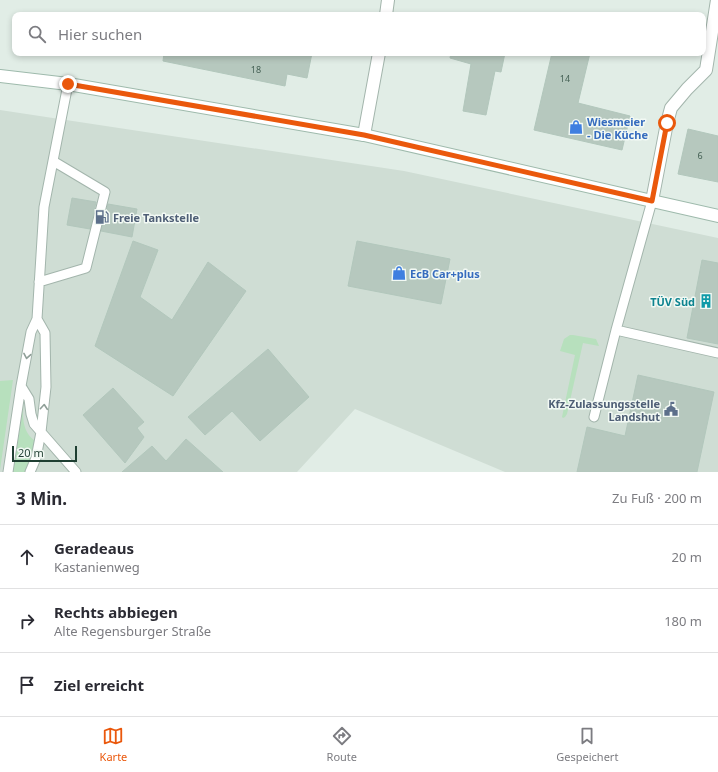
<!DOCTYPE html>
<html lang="de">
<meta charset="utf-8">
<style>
body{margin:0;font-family:"Noto Sans",sans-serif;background:#f7f7f7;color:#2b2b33}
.scale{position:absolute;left:12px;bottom:10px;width:65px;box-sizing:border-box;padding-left:4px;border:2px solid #1f3f32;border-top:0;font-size:11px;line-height:14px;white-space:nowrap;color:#1f3f32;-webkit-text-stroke:3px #f2f9f4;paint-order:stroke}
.stop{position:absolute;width:12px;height:12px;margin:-9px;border:3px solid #ea580c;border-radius:50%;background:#fff}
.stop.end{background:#ea580c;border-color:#fff;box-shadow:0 1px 4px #0008}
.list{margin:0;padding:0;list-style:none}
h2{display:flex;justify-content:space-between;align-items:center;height:52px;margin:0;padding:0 16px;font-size:17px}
h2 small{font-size:13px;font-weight:400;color:#7c7c81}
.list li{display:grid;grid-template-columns:26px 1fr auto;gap:12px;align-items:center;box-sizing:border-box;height:64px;padding:0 16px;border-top:1px solid #e1e1e2}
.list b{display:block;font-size:15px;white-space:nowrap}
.list p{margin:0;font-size:13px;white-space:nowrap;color:#7c7c81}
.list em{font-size:13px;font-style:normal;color:#7c7c81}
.icon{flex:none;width:22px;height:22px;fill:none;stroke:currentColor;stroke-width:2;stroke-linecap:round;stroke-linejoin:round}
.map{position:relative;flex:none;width:718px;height:472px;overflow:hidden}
.search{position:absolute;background:#fff;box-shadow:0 2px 6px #0003;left:12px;right:12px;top:12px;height:44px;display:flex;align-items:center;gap:10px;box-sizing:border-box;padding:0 14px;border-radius:8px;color:#7c7c81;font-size:15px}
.sheet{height:244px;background:#fff}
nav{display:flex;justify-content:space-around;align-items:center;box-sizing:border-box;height:56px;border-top:1px solid #e1e1e2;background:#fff;font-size:11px;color:#7c7c81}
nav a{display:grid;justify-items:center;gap:2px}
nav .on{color:#ea580c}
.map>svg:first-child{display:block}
.built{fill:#cfddd4}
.green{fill:#b7e0bd}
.building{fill:#b6c8be;stroke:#b2c7bc}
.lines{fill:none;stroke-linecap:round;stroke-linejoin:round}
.lane-casing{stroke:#a3b5ac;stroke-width:11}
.street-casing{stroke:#a3b5ac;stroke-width:14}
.secondary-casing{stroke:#9ebaac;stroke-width:14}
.lane{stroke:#fff;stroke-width:9}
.street{stroke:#fff;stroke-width:12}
.secondary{stroke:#fff;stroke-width:12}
.oneway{stroke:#8f9f98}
.route{stroke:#ea580c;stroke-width:5}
.labels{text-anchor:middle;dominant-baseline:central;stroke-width:3;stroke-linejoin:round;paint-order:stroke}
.number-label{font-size:9px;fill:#456155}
.shop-label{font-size:11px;font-weight:bold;fill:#366cbe;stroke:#f2f9f4;text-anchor:start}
.service-label{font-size:11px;font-weight:bold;fill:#4e5e75;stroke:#f2f9f4;text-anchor:start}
.culture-label{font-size:11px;font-weight:bold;fill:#0d838f;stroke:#f2f9f4;text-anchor:end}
</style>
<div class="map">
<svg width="718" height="472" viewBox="0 0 718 472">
<rect width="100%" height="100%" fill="#e1ede6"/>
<!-- built -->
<path class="built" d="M0,110L404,171L718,238V472H505L355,409L297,472H0Z"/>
<!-- green -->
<path class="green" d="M570,335H573L596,339L599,346L583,343L567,414L565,417L563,418L562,417L575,355L560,351L564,339Z
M13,380L0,470V381Z
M24,402C22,416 22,432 35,441L26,472H13Z"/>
<!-- building -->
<path class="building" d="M164,53H312L307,78L287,74L285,86L163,61Z
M451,53H505L501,72L495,71L486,115L463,111L471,64L450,58Z
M552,53H590L578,103L630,116L622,150L534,130Z
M688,129L718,136V182L678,174Z
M72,198L96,202L90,229L67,225Z
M108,204L137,209L132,237L101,231Z
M133,241L158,250L140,297L172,320L208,262L246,291L173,396L95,346Z
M357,241L450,259L441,304L348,286Z
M702,260L718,263V344L687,338Z
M268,349L309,397L260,441L232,411L205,435L188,417Z
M638,375L714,392L697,472H577L587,427L625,436Z
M113,388L144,422L137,428L144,437L125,463L83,415Z
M186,439L223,472H122L152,446L166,461Z"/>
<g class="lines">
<defs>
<path id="lane" d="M652,201L616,330L718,353
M39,282L86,268L105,192L53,161
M21,386L29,399L31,414L34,424L76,472
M594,417L616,330
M8,472L21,386L31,332L37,319L44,207L68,84
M30,472L36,458L41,432L46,387L45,333L37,319"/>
<path id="street" d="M386,15L388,0
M364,135L379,53
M652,201L667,123L671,108L687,89L706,70L717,0"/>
<path id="secondary" d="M0,76L68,84L364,135L652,201L718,216"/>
</defs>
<!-- lane casing -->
<use href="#lane" class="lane-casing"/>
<!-- street casing -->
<use href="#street" class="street-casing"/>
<!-- secondary casing -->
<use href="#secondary" class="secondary-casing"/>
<!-- lane -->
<use href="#lane" class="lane"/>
<!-- street -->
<use href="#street" class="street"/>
<!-- secondary -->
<use href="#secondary" class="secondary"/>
</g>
<!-- one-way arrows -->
<defs><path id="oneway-chevron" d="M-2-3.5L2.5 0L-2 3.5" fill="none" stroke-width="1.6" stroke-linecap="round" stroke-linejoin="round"/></defs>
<g class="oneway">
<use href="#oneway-chevron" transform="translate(27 356) rotate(100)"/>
<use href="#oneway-chevron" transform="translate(44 407) rotate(-85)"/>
</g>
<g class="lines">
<!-- route -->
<path class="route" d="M68,84L364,135L652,201L667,123"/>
</g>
<!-- icons -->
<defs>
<symbol id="shop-bare" viewBox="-9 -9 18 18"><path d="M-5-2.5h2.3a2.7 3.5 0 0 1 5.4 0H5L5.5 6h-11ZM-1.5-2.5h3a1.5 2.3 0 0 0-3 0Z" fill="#3f7fe0" stroke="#f2f9f4" stroke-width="2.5" paint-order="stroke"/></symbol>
<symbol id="fuel-bare" viewBox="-9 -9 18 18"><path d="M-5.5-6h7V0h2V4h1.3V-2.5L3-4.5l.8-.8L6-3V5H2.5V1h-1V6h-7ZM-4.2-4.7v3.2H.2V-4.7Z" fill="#5c6f8a" stroke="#f2f9f4" stroke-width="2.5" paint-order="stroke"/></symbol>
<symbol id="building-bare" viewBox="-9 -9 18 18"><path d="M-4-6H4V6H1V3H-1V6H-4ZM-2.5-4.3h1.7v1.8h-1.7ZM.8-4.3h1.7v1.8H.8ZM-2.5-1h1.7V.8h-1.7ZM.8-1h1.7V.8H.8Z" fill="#0f9aa8" stroke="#f2f9f4" stroke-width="2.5" paint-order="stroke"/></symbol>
<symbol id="civic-bare" viewBox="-9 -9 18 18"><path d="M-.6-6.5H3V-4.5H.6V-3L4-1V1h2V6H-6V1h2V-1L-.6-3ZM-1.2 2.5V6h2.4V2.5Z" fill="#5c6f8a" stroke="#f2f9f4" stroke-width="2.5" paint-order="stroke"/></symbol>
</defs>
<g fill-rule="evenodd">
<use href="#shop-bare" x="566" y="117" width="20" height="20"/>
<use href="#fuel-bare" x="92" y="207" width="20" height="20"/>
<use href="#shop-bare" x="389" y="263" width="20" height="20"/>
<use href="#building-bare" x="696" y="291" width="20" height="20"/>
<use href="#civic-bare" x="661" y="399" width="20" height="20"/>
</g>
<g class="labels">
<!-- number labels -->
<g class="number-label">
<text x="256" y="69">18</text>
<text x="565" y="78">14</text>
<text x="700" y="155">6</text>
</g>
<!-- shop labels -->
<g class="shop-label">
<text x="587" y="121">Wiesmeier<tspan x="587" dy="13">- Die Küche</tspan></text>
<text x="410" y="273">EcB Car+plus</text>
</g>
<!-- service labels -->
<g class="service-label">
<text x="113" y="217">Freie Tankstelle</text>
<text x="660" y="403" text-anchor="end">Kfz-Zulassungsstelle<tspan x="660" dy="13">Landshut</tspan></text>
</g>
<!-- culture labels -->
<g class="culture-label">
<text x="695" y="301">TÜV Süd</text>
</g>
</g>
</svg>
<div class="scale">20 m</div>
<div class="stop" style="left:667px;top:123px"></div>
<div class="stop end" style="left:68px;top:84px"></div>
<div class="search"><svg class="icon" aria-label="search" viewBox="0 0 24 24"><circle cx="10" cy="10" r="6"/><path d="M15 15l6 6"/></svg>Hier suchen</div>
</div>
<section class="sheet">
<h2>3 Min.<small>Zu Fuß · 200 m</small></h2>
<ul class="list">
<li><svg class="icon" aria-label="ahead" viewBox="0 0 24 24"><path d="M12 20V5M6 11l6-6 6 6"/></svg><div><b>Geradeaus</b><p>Kastanienweg</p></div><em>20 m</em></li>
<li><svg class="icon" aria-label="right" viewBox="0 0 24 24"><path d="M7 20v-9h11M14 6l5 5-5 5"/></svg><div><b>Rechts abbiegen</b><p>Alte Regensburger Straße</p></div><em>180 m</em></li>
<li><svg class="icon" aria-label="arrive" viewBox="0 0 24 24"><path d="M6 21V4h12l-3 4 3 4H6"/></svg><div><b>Ziel erreicht</b></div></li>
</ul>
</section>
<nav>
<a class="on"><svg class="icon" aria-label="map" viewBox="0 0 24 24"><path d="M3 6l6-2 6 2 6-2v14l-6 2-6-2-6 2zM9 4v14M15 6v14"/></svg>Karte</a>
<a><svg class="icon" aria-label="directions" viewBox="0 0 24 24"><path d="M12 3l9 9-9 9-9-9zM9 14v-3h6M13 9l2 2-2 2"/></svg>Route</a>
<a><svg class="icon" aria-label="saved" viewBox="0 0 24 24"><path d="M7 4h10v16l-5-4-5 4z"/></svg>Gespeichert</a>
</nav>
